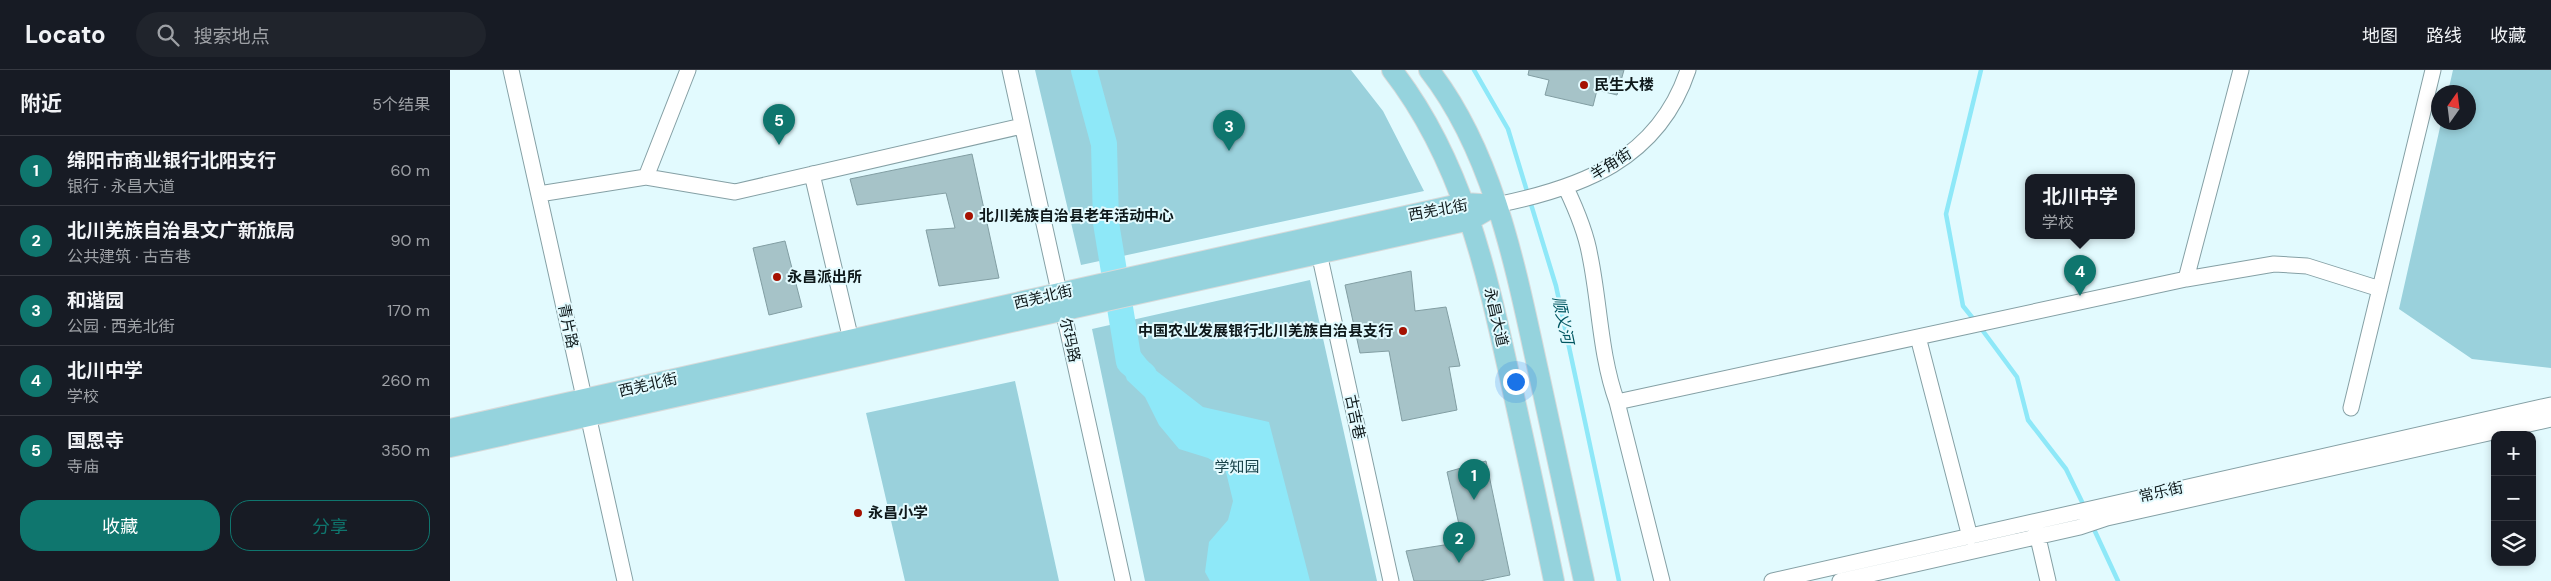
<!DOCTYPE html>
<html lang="zh">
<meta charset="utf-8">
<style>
body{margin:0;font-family:"DM Sans","Noto Sans SC",sans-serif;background:#20242c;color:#f1f3f6}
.controls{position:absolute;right:15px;bottom:15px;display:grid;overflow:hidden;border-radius:10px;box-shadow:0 2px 8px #0003}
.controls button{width:45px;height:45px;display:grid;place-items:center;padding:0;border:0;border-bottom:1px solid #363941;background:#171b24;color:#f1f3f6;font:25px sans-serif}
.compass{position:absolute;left:1981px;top:15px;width:45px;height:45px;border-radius:50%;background:#171b24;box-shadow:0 2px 8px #0003;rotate:14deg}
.you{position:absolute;left:1065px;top:311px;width:18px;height:18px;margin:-12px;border:4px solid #fff;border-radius:50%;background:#1a73e8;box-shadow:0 0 0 8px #1a73e833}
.badge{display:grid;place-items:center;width:32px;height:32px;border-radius:50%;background:#0f766e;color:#fff;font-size:16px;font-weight:700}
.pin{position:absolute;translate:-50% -41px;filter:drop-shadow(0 1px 2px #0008)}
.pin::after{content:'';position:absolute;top:26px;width:18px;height:15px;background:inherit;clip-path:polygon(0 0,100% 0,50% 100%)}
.popup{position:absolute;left:1575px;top:104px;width:110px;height:65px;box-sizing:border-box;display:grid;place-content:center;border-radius:10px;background:#171b24;filter:drop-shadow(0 1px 4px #0005);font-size:16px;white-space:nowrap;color:#9ea1a6}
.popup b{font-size:19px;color:#f1f3f6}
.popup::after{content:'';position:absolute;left:50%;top:100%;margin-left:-10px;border:10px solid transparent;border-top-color:#171b24}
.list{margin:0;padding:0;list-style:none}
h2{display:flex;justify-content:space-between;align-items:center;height:65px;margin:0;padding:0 20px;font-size:21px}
h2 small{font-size:16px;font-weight:400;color:#9ea1a6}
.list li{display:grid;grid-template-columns:32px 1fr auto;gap:15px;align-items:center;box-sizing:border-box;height:70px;padding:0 20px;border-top:1px solid #363941}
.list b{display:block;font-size:19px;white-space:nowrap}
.list p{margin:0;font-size:16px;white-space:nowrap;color:#9ea1a6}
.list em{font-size:16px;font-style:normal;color:#9ea1a6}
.actions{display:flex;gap:10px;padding:15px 20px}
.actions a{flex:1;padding:11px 0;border:1px solid #0f766e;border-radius:20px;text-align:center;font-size:18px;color:#0f766e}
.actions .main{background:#0f766e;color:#fff}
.icon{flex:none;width:28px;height:28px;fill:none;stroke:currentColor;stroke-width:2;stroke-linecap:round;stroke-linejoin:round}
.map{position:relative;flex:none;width:2101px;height:511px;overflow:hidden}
header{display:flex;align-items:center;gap:30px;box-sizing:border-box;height:70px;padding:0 25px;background:#171b24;border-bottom:1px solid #363941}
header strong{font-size:24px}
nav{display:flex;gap:28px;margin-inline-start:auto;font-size:18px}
.search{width:350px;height:45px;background:#20242c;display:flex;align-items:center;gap:12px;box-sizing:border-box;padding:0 18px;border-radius:28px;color:#9ea1a6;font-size:19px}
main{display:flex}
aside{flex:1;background:#171b24}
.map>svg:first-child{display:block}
.green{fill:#9ad1dc}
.water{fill:#8ee8f8}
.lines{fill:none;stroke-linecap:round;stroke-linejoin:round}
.stream{stroke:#8ee8f8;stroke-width:4.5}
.river{stroke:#8ee8f8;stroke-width:26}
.building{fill:#a6c3c8;stroke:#829ea3}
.minor-casing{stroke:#85a0a5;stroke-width:17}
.major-casing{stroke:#d8dada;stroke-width:22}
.minor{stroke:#fff;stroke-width:15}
.major{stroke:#95d3dd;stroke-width:20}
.poi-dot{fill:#a51101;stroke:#e2fafe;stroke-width:2}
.labels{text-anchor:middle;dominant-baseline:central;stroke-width:4;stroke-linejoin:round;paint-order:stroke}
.poi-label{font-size:15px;font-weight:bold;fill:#0e181a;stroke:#e2fafe;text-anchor:start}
.street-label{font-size:15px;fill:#0e181a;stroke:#e2fafe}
.park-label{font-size:15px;fill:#174148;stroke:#e2fafe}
.water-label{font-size:16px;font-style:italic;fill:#015661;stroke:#e2fafe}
</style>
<header>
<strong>Locato</strong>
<div class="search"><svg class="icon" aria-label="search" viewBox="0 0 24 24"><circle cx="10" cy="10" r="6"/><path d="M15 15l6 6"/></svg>搜索地点</div>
<nav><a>地图</a><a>路线</a><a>收藏</a></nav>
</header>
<main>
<aside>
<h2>附近<small>5个结果</small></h2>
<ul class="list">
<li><span class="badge">1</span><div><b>绵阳市商业银行北阳支行</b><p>银行 · 永昌大道</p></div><em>60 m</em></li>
<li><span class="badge">2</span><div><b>北川羌族自治县文广新旅局</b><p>公共建筑 · 古吉巷</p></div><em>90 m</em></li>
<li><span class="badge">3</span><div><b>和谐园</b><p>公园 · 西羌北街</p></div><em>170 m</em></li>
<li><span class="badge">4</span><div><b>北川中学</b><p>学校</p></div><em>260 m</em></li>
<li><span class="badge">5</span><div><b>国恩寺</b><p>寺庙</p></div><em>350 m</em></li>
</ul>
<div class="actions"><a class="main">收藏</a><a>分享</a></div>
</aside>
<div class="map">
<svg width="2101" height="511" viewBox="0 0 2101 511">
<rect width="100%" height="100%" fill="#e2fafe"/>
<!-- green -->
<path class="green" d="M585,0H901L933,41L974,121L631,195Z
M2003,0H2101V298L2022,289L1949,239L1991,53L2018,52V22H1998Z
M860,210L927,511H695L642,259Z
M565,311L609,511H455L416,343Z"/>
<!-- water -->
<path class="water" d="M684,274L704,299L753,337L819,352L860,511H760L755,502L759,472L778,450L783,431L775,398L758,388L729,379L709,355L695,327L677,310L667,282Z"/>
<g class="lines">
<!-- stream -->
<path class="stream" d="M1024,0L1058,59L1106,216L1169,511
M1525,251L1513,236L1496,144L1531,0
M1530,257L1567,307L1578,350L1616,399L1635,438
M1642,455L1668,511"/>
<!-- river -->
<path class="river" d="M634,0L654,74L656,153L679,292L694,305"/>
</g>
<!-- building -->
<path class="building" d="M1079,0H1174L1167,25L1147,20L1143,36L1095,25L1099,10L1078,5Z
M522,84L549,208L489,216L476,160L505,158L496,123L407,135L400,109Z
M335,171L352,237L319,245L303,178Z
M961,201L965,241L996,237L1010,296L999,297L1007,340L952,351L939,281L910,283L895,215Z
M1036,391L1060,505L1030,511H964L956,481L1013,472L997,402Z"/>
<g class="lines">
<defs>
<path id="minor" d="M61,0L175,511
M560,0L673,511
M362,104L401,270
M196,107L238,0
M1116,118C1126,139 1136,162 1140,186C1150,235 1150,285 1167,332L1212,511
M89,124L196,107L285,122L572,56
M1046,135C1131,118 1208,90 1238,0
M869,183L941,511
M1736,209L1791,0
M1468,267L1520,467
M1167,332L1736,209L1824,194L1857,196L1930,219
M1901,338L1983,0
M1586,459L1598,511
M1322,511L2101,335
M1390,511L1630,457L1657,448L2101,349"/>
<path id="major" d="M942,0C1012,90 1036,199 1060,308C1075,376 1090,443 1104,511
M979,0C1044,83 1066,200 1088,300C1103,370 1119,441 1134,511
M0,359L1014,133L1046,135
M0,377L1020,150L1046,135"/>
</defs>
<!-- minor casing -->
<use href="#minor" class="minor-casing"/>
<!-- major casing -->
<use href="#major" class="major-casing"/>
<!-- minor -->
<use href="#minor" class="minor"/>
<!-- major -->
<use href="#major" class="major"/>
</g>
<!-- markers -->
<g class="poi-dot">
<circle cx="1134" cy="15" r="5"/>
<circle cx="519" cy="146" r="5"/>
<circle cx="327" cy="207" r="5"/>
<circle cx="953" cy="261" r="5"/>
<circle cx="408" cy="443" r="5"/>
</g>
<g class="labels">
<!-- poi labels -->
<g class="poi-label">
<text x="1144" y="15">民生大楼</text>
<text x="529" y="146">北川羌族自治县老年活动中心</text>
<text x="337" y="207">永昌派出所</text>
<text x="943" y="261" text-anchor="end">中国农业发展银行北川羌族自治县支行</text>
<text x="418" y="443">永昌小学</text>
</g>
<!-- street labels -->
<g class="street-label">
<text transform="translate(1161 94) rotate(-32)">羊角街</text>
<text transform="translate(988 140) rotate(-10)">西羌北街</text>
<text transform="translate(593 227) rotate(-13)">西羌北街</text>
<text transform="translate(1046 247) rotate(77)">永昌大道</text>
<text transform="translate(118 256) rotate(78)">青片路</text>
<text transform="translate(620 270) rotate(77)">尔玛路</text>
<text transform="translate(198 315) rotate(-13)">西羌北街</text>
<text transform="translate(905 347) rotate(78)">古吉巷</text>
<text transform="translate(1711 422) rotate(-13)">常乐街</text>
</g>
<!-- park labels -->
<g class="park-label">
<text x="787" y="397">学知园</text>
</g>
<!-- water labels -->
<g class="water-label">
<text transform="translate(1113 250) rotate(78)">顺义河</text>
</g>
</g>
</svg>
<div class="controls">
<button>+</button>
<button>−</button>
<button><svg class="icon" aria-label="layers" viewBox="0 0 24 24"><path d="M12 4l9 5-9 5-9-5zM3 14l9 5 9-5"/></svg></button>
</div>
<svg class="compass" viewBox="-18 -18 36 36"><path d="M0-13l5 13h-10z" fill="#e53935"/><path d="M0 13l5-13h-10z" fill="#9ea1a6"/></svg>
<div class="you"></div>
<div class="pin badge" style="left:1024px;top:430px">1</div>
<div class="pin badge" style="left:1009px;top:493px">2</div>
<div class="pin badge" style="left:779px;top:81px">3</div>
<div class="pin badge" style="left:1630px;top:226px">4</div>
<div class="popup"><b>北川中学</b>学校</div>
<div class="pin badge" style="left:329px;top:75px">5</div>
</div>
</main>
